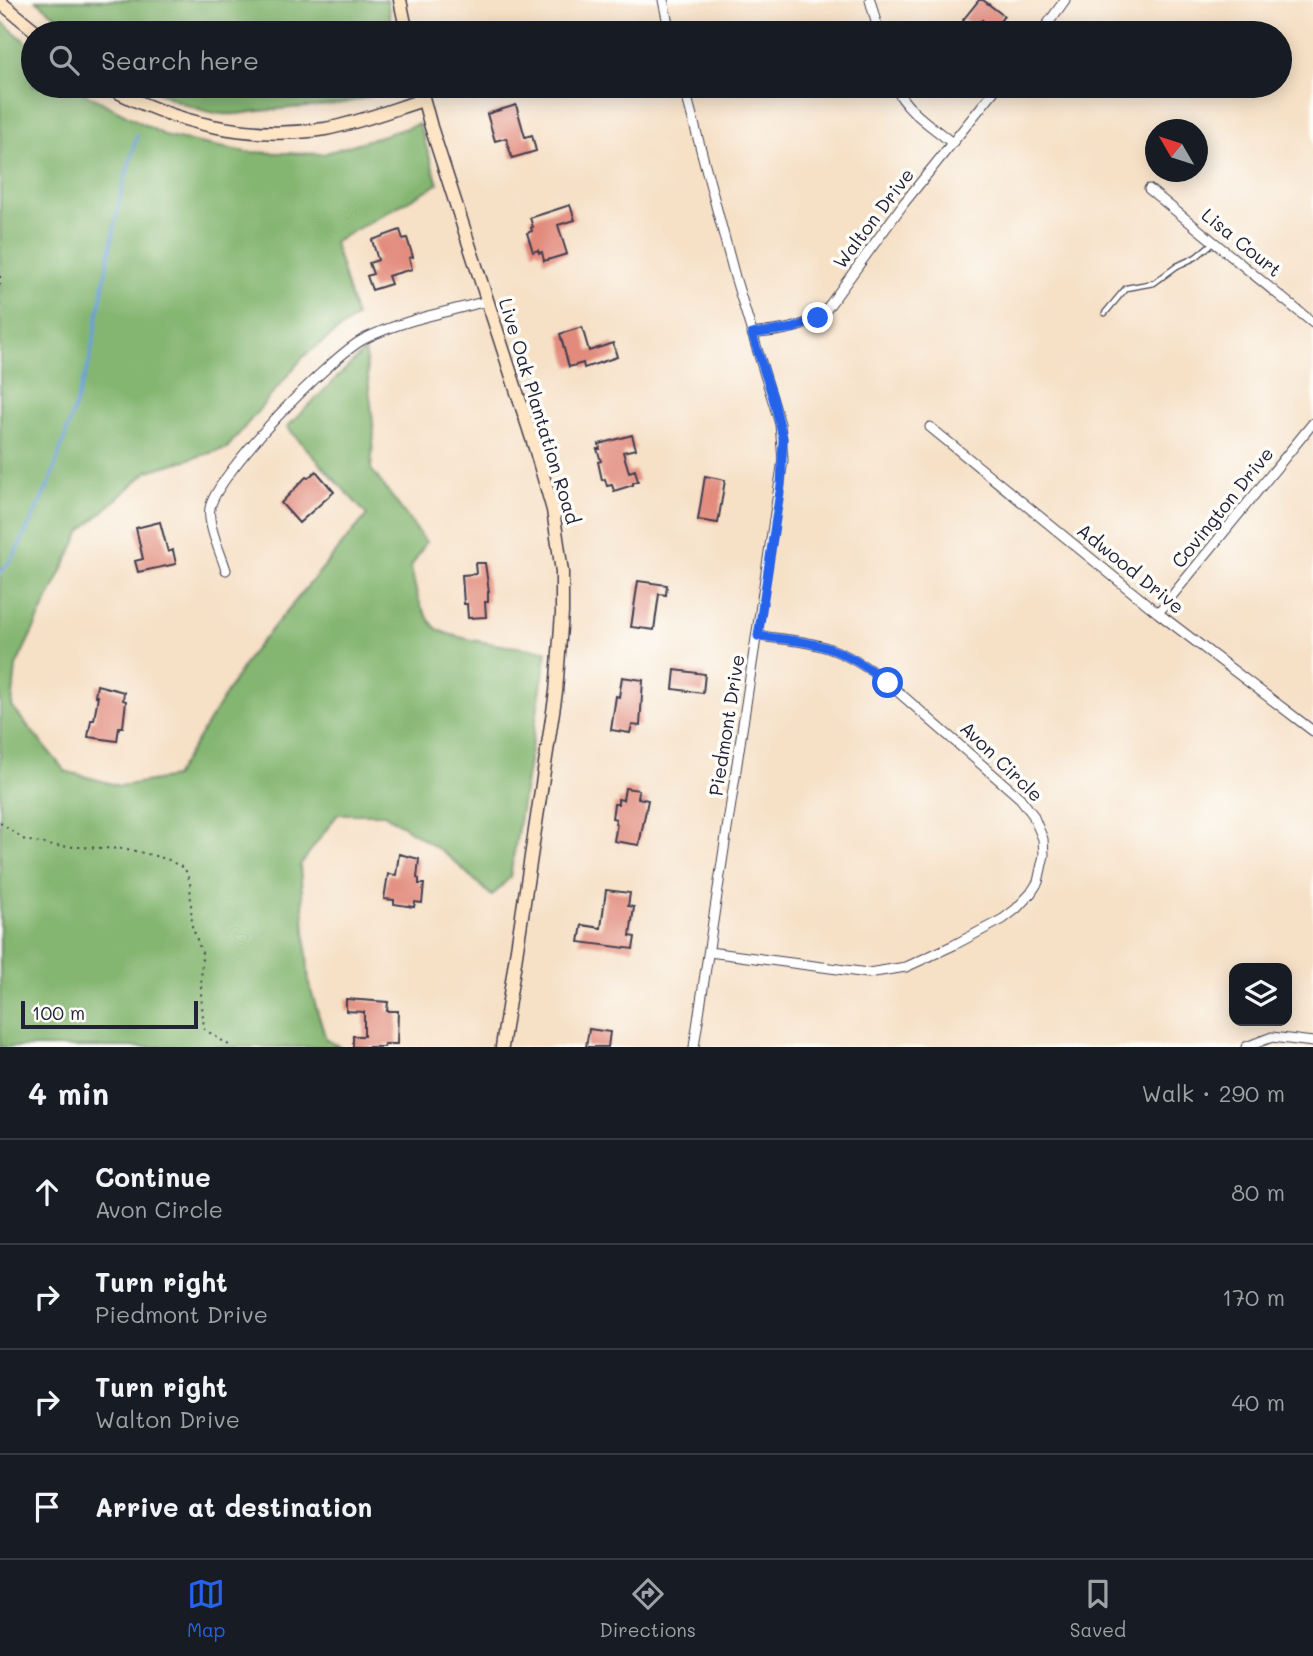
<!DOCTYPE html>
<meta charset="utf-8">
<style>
body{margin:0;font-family:Mali,sans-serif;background:#20242c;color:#f1f3f6}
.controls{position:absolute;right:21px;bottom:21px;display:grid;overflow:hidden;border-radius:14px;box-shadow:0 4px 18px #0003}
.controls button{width:63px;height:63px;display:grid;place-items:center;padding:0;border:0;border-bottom:2px solid #363941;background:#171b24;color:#f1f3f6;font:35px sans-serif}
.compass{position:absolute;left:1145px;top:119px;width:63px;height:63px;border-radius:50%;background:#171b24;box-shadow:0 4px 18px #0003;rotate:309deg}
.scale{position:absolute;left:21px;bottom:18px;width:177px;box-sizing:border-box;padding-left:7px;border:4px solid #22223b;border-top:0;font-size:19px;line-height:24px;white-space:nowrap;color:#22223b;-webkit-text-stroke:5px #fdfcf7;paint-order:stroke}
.stop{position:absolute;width:21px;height:21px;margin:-16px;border:5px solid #2563eb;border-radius:50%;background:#fff}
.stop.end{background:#2563eb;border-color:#fff;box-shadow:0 2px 7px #0008}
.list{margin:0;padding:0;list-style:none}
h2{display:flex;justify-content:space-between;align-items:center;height:91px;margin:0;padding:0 28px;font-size:30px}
h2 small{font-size:23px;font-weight:400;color:#9ea1a6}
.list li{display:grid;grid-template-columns:46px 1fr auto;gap:21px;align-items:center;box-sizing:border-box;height:105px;padding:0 28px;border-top:2px solid #363941}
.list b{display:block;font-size:26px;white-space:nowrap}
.list p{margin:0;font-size:23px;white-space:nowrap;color:#9ea1a6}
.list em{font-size:23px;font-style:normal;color:#9ea1a6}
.icon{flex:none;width:38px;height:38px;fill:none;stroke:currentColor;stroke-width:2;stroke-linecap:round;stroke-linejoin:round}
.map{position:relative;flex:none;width:1313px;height:1047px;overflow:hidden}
.search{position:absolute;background:#171b24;box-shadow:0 4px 18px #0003;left:21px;right:21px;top:21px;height:77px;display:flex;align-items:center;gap:18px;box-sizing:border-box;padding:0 24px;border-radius:38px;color:#9ea1a6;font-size:26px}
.sheet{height:511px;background:#171b24}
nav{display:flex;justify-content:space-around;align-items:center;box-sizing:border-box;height:98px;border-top:2px solid #363941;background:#171b24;font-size:19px;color:#9ea1a6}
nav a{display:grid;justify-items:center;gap:4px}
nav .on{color:#2563eb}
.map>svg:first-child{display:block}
.forest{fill:#84b671;stroke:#536c56;stroke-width:2}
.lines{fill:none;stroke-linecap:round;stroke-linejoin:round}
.stream{stroke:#6c9fd7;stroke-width:3.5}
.building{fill:#e28b7d}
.lane-casing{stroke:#423e50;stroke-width:7}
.street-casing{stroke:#423e50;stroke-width:11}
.secondary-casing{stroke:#423e50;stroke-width:15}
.path{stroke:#423e50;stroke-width:2;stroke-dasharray:2 5;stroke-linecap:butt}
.lane{stroke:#fff;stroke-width:4.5}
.street{stroke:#fff;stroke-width:9}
.secondary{stroke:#fde5c5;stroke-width:12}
.route{stroke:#2563eb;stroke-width:9}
.labels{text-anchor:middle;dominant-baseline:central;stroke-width:7;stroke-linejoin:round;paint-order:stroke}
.street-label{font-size:19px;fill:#22223b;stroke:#fdfcf7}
</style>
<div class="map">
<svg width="1313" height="1047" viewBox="0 0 1313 1047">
<rect width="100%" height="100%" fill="#fdfcf7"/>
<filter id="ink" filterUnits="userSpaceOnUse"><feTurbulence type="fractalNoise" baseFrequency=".0143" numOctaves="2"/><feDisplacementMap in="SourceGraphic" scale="14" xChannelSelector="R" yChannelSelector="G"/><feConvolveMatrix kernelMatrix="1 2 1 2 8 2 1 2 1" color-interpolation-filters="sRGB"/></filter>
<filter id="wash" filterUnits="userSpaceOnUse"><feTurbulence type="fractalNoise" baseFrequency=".00686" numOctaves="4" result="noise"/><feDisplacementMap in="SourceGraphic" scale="28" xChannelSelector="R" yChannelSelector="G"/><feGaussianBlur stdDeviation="1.57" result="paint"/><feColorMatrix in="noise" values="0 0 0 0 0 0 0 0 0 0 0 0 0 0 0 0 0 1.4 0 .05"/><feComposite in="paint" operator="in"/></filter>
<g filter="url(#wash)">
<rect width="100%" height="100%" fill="#f6e0c6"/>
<!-- forest -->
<path class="forest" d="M36,0H387L393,33H77Z
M0,20L33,48V86H77L86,94L168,137L246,152L323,154L419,124L438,184L334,242L356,317L304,356L227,448L148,471L81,531L16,666L12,707L65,771L120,786L174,777L250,655L367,515L287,427L365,350L374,432L371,469L426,542L411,567C415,590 419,610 435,627C447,640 526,648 547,651L510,877L492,896L446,854L384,814H338L300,865L309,984L326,1039L340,1047H0Z
M147,86H389C361,108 304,106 270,110C255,111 236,116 222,114C195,111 170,98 147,86Z"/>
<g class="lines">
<!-- stream -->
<path class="stream" d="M0,573L14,556L50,482L89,363L120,197L137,136"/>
</g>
<g id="blocks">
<!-- building -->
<path class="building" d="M979,0H983L1004,16L994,29L982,20L975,29L963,20Z
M516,105L525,137L532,135L536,151L512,158L506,138L495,141L487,114Z
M570,205L575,220L558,225L567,254L544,261L542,252L539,253L538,250L533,252L527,233L532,231L531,228L533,227L530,218Z
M400,230L403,239L407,238L413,257L409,258L412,269L388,276L391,284L372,290L367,276L373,274L369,263L378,260L372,240Z
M582,327L589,351L613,343L617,357L584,368L583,363L569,367L560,334Z
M632,435L636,449L623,452L629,472L635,470L638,481L633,483V485L614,491L612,485L607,486L605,479L602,480L598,462L601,461L597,449H600L599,444Z
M316,471L334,492L299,523L281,503L306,477L308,478Z
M705,476L725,480L718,523L698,520Z
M160,522L168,552L173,550L176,564L138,572L135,561L143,559L136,528Z
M475,563H485L489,592H488V602H485L486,617L468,618L467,604H464L462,575L476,574Z
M638,581L667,585L666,595L659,594L654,630L631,627Z
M675,670L705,674L703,693L673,689Z
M622,677L643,680L640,726L632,725L630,733L611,730L616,696L619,697Z
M97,685L124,692L123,700L126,701L123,727H119L117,741L88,737L91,720H94L98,696H95Z
M625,788L639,790L638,798L648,800L639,845L614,841L617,824H615L616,819L612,818L614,804H618V799L623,800Z
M399,854L419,859L417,878L419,879V884H424L422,903L415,902L414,907L394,904V900L384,899L388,874L396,875Z
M606,890L630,893L628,906L634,907L630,936L635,937L633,949L579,942L582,925L601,928Z
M346,999L388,1002L387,1011H398L397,1044H385L384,1047H353V1036H364V1012L346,1011Z
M589,1029L610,1032L608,1047H586Z"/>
</g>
</g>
<g filter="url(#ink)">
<use href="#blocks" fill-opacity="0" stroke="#423e50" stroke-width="2"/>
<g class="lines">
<defs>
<path id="lane" d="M1105,313L1126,288L1154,283L1177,266L1196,257L1214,242"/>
<path id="street" d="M663,0L670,33
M870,0L879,33
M1041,33L1065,0
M684,86L735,277L780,424L783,460L694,1047
M895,86C906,111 932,126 952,143
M1149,189L1313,323
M752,334C779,330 806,330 826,310L904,203L998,86
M930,427L1158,613L1313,731
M226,570C221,554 207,524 210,508C217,473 331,356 364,339C402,320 447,312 487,301
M1158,613L1313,423
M709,952L868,973L906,967L954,945L1003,919L1016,909L1031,893L1038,882L1044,855L1043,839L1033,815L1020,798L888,683C839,645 818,643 758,636
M1246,1047L1272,1037L1313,1042"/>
<path id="secondary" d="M400,0L407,33
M0,2L38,33
M106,86C175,123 246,141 325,129C358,123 391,110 423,100
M420,86L431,127L535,448L553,510L562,572V613L556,692L502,1047"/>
</defs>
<!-- lane casing -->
<use href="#lane" class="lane-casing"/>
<!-- street casing -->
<use href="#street" class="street-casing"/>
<!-- secondary casing -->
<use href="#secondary" class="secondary-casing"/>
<!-- path -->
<path class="path" d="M0,276V287
M0,823L25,840L54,846L127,849L167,859L185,869L190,882L192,926L202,953L201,994L204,1029L232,1047"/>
<!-- lane -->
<use href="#lane" class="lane"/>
<!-- street -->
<use href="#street" class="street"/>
<!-- secondary -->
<use href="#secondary" class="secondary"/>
</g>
</g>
<g class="lines" filter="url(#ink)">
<!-- route -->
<path class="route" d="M818,318L794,328L752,334L773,398L783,438L781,485L758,636C818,643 839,645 888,683"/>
</g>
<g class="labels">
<!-- street labels -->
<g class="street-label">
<text transform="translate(873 218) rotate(-53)">Walton Drive</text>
<text transform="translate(1242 242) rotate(39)">Lisa Court</text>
<text transform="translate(540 411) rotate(73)">Live Oak Plantation Road</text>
<text transform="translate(1222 507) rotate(-51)">Covington Drive</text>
<text transform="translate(1131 568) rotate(39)">Adwood Drive</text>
<text transform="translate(726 725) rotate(-81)">Piedmont Drive</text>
<text transform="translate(1002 761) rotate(44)">Avon Circle</text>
</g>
</g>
</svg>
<div class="controls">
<button><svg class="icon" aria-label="layers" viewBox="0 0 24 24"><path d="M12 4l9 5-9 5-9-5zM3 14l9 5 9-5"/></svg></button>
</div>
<svg class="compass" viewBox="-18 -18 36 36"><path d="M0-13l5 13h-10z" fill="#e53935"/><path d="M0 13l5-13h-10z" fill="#9ea1a6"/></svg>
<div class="scale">100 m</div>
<div class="stop" style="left:888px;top:683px"></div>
<div class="stop end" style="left:818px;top:318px"></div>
<div class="search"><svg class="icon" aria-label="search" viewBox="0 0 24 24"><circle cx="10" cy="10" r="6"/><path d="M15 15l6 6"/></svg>Search here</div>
</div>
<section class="sheet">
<h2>4 min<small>Walk · 290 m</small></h2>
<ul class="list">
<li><svg class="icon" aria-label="ahead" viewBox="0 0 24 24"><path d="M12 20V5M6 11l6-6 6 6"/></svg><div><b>Continue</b><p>Avon Circle</p></div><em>80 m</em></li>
<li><svg class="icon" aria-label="right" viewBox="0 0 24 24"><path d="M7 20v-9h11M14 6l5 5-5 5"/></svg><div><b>Turn right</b><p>Piedmont Drive</p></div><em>170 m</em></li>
<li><svg class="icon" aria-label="right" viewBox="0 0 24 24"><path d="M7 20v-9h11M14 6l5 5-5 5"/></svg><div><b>Turn right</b><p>Walton Drive</p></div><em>40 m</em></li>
<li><svg class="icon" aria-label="arrive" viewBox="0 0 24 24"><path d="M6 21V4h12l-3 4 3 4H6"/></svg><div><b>Arrive at destination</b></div></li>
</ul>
</section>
<nav>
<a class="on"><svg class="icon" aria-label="map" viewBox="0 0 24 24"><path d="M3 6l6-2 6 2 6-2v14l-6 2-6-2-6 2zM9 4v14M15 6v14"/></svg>Map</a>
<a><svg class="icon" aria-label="directions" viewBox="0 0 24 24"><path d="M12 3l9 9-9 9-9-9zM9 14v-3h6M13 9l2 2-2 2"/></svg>Directions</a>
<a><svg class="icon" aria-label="saved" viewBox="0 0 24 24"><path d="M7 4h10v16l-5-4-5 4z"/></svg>Saved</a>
</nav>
